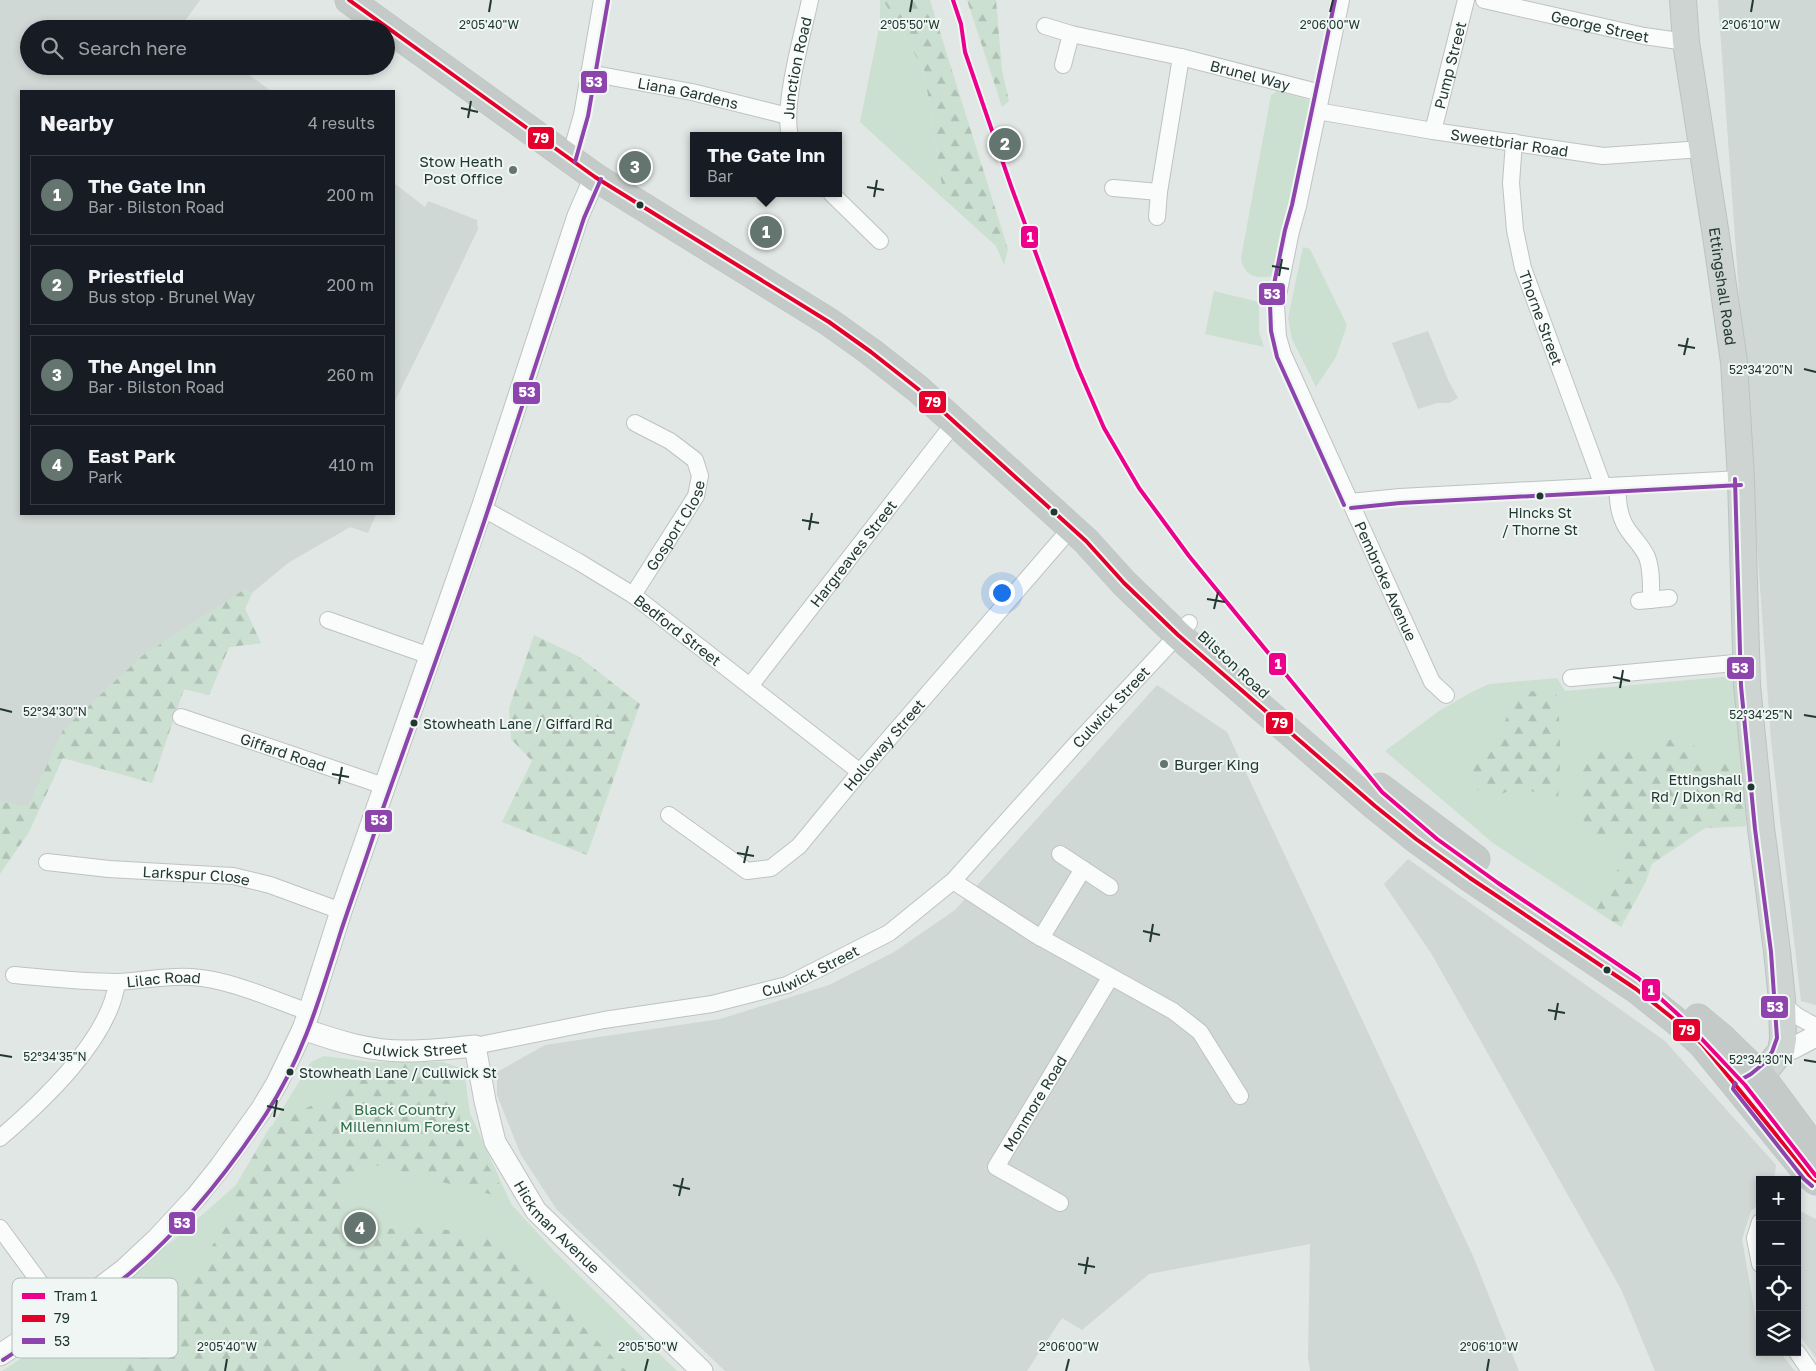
<!DOCTYPE html>
<meta charset="utf-8">
<style>
body{margin:0;font-family:"Golos Text",sans-serif;background:#20242c;color:#f1f3f6}
.controls{position:absolute;right:15px;bottom:15px;display:grid;overflow:hidden;border-radius:0px;box-shadow:0 2px 8px #0003}
.controls button{width:45px;height:45px;display:grid;place-items:center;padding:0;border:0;border-bottom:1px solid #363941;background:#171b24;color:#f1f3f6;font:25px sans-serif}
.you{position:absolute;left:1001px;top:592px;width:18px;height:18px;margin:-12px;border:4px solid #fff;border-radius:50%;background:#1a73e8;box-shadow:0 0 0 8px #1a73e833}
.badge{display:grid;place-items:center;width:32px;height:32px;border-radius:50%;background:#647570;color:#fff;font-size:16px;font-weight:700}
.pin{position:absolute;translate:-50% -50%;border:2px solid #fff;box-shadow:0 1px 5px #0006}
.popup{position:absolute;left:690px;top:132px;width:152px;height:65px;box-sizing:border-box;display:grid;place-content:center;border-radius:0px;background:#171b24;filter:drop-shadow(0 1px 4px #0005);font-size:16px;white-space:nowrap;color:#9ea1a6}
.popup b{font-size:19px;color:#f1f3f6}
.popup::after{content:'';position:absolute;left:50%;top:100%;margin-left:-10px;border:10px solid transparent;border-top-color:#171b24}
.list{margin:0;padding:0;list-style:none}
h2{display:flex;justify-content:space-between;align-items:center;height:65px;margin:0;padding:0 20px;font-size:21px}
h2 small{font-size:16px;font-weight:400;color:#9ea1a6}
.list li{display:grid;grid-template-columns:32px 1fr auto;gap:15px;align-items:center;box-sizing:border-box;height:80px;margin:0 10px 10px;padding:0 10px;border:1px solid #363941;border-radius:0px}
.list b{display:block;font-size:19px;white-space:nowrap}
.list p{margin:0;font-size:16px;white-space:nowrap;color:#9ea1a6}
.list em{font-size:16px;font-style:normal;color:#9ea1a6}
.icon{flex:none;width:28px;height:28px;fill:none;stroke:currentColor;stroke-width:2;stroke-linecap:round;stroke-linejoin:round}
.map{position:relative;flex:none;width:1816px;height:1371px;overflow:hidden}
.search{position:absolute;background:#171b24;box-shadow:0 2px 8px #0003;left:20px;top:20px;width:375px;height:55px;display:flex;align-items:center;gap:12px;box-sizing:border-box;padding:0 18px;border-radius:28px;color:#9ea1a6;font-size:19px}
.panel{position:absolute;background:#171b24;box-shadow:0 2px 8px #0003;left:20px;top:90px;width:375px;height:425px;border-radius:0px}
.map>svg:first-child{display:block}
.built{fill:#cfd8d4}
.green{fill:#cbe0d1}
.forest{fill:url(#forest-firs)}
.lines{fill:none;stroke-linecap:round;stroke-linejoin:round}
.minor-casing{stroke:#bec3c1;stroke-width:18}
.tertiary-casing{stroke:#bec3c1;stroke-width:23}
.primary-casing{stroke:#bcc3c1;stroke-width:28}
.trunk-casing{stroke:#bcc3c1;stroke-width:29}
.minor{stroke:#fafbfb;stroke-width:16}
.tertiary{stroke:#fafbfb;stroke-width:21}
.primary{stroke:#cdd4d1;stroke-width:26}
.trunk{stroke:#c4cac8;stroke-width:28}
.bus-1-casing{stroke:#eff6f3;stroke-width:8}
.bus-2-casing{stroke:#eff6f3;stroke-width:8}
.bus-1{stroke:#e4002b;stroke-width:4}
.bus-2{stroke:#8e44ad;stroke-width:4}
.tram-1-casing{stroke:#eff6f3;stroke-width:8}
.tram-1{stroke:#ec008c;stroke-width:4}
.ticks{fill:none;stroke:#213831;stroke-width:2}
.poi-dot{fill:#647570;stroke:#eff6f3;stroke-width:2}
.bus-dot{fill:#213831;stroke:#eff6f3;stroke-width:2}
.labels{text-anchor:middle;dominant-baseline:central;stroke-width:4;stroke-linejoin:round;paint-order:stroke}
.bus-label{font-size:14px;fill:#213831;stroke:#eff6f3;text-anchor:start}
.street-label{font-size:15px;fill:#213831;stroke:#eff6f3}
.poi-label{font-size:15px;fill:#213831;stroke:#eff6f3;text-anchor:end}
.park-label{font-size:15px;fill:#2e6d45;stroke:#eff6f3}
.key{fill:#eff6f3;stroke:#b1bdb9;stroke-width:1}
.key-label{font-size:14px;fill:#213831}
.ticks-label{font-size:12px;text-anchor:middle;fill:#213831;stroke:#eff6f3;stroke-width:4;stroke-linejoin:round;paint-order:stroke}
.line-badge{stroke:#eff6f3;stroke-width:2}
.badge-label{font-size:14px;text-anchor:middle;font-weight:bold;fill:#fff}
</style>
<div class="map">
<svg width="1816" height="1371" viewBox="0 0 1816 1371">
<defs>
<pattern id="forest-firs" width="22" height="20" patternUnits="userSpaceOnUse" patternTransform="scale(1.25)"><rect width="22" height="20" fill="#cbe0d1"/><path d="M5 1l3.5 6h-7zM16 11l3.5 6h-7z" fill="#aec1b4"/></pattern>
</defs>
<rect width="100%" height="100%" fill="#e1e7e4"/>
<!-- built -->
<path class="built" d="M0,0H200L182,25L187,29H29V66H237L271,91H21V514H376L368,533L350,527L288,563L252,593L245,609L261,643L229,647L209,695L184,689L178,705L63,731L28,807L0,802Z
M1718,0H1816V1005L1801,1001L1771,741Z
M394,183L425,207L428,201L477,220L478,229L430,330L394,403Z
M1428,331L1449,382L1458,398L1449,403H1437L1418,409L1392,343Z
M1157,685L1227,732L1473,1256L1519,1371H1310L1308,1357L1310,1244L1149,1274L1082,1330L1062,1318L1027,1371H725L557,1210L521,1155L497,1095V1072L545,1045L720,1019L829,985L894,952L955,910Z
M1408,859L1665,1041L1776,1165L1774,1180H1760V1203L1751,1211L1742,1239L1756,1320L1760,1325V1352H1780L1795,1371H1655L1621,1289L1431,953L1384,884Z
M1797,1212H1802L1816,1219V1358L1797,1332Z"/>
<!-- green -->
<path class="green" d="M880,0H883L924,70L944,199L860,122L880,23Z
M1277,91L1309,100L1312,105L1277,275C1259,280 1244,278 1241,258L1271,95Z
M1303,247L1310,249L1347,325L1336,357L1316,387L1292,339L1288,318Z
M1214,291L1259,302V332L1264,347L1205,334Z
M1734,676L1746,826L1648,831L1646,881L1621,927L1493,843L1385,751L1439,711L1470,693L1489,684L1557,678L1565,691Z
M324,1056L372,1062H443L464,1069L470,1113L511,1204L554,1251L677,1371H2L92,1312L236,1185L311,1062Z"/>
<!-- forest -->
<path class="forest" d="M883,0H930L1008,249L1004,265L996,246L944,199L924,70Z
M967,0H996L1002,70L1009,101L1002,107Z
M245,589L252,593L245,609L261,643L229,647L209,695L184,689L152,783L63,758L29,832L0,874V802L28,806L63,730L142,656Z
M534,635L578,656L640,704L587,855L502,822L532,761L511,739L509,708Z
M1556,687C1561,726 1561,763 1558,802L1519,786L1493,798L1472,787L1460,768L1481,750L1502,728L1517,694Z
M1662,739L1691,742L1707,760L1741,762L1746,826L1705,828L1652,864L1646,881L1621,927L1588,905L1621,866L1630,841L1591,834L1578,811L1580,771L1594,751L1622,750L1646,754Z
M395,1062L452,1072L461,1124L509,1199L367,1163L340,1189L348,1213L381,1229L429,1227L483,1236L532,1273L626,1371H361L350,1357L343,1371H113V1368L165,1310L228,1224L236,1185L270,1127Z"/>
<g class="lines">
<defs>
<g id="minor">
<path id="s1" d="M1341,0L1298,206L1291,231L1276,305L1278,337L1283,354L1432,682L1446,695"/>
<path id="s2" d="M1484,0L1644,36L1686,42"/>
<path id="s3" d="M1045,26L1071,34L1181,57L1321,93"/>
<path d="M1063,65L1071,34"/>
<path id="s4" d="M589,73L692,92L788,116"/>
<path id="s5" d="M1317,111L1433,131L1603,156L1702,149"/>
<path id="s6" d="M1433,131L1466,0"/>
<path id="s7" d="M790,136C782,105 803,33 810,0"/>
<path id="s8" d="M1514,142L1511,183L1515,230L1523,268L1603,486"/>
<path d="M569,160L582,115L602,0"/>
<path d="M1113,188L1159,192"/>
<path d="M831,193L880,241"/>
<path d="M1157,217L1159,192L1181,57"/>
<path d="M1617,486C1618,504 1619,520 1631,534C1637,542 1643,548 1647,557C1652,570 1651,586 1651,600"/>
<path d="M1350,502L1400,497L1741,479"/>
<path id="s9" d="M482,508L579,562L633,595L860,772"/>
<path id="s10" d="M633,595L696,496L700,476L695,460L670,441L635,423"/>
<path d="M1639,601L1669,598"/>
<path d="M328,620L430,656"/>
<path d="M1571,678L1746,662"/>
<path id="s11" d="M750,686L955,422"/>
<path id="s12" d="M181,717L384,786"/>
<path id="s13" d="M669,815L747,871L771,868L799,846L860,772L1072,527"/>
<path d="M1060,854L1110,887"/>
<path id="s14" d="M47,862L109,869L233,876L270,885L341,911"/>
<path d="M953,881L1036,935L1173,1011L1200,1032L1240,1096"/>
<path d="M1041,938L1083,869"/>
<path id="s15" d="M14,975C48,978 83,982 117,982C142,981 167,975 192,977C232,980 271,999 309,1012"/>
<path d="M1782,1000C1791,1014 1801,1019 1816,1026"/>
<path id="s16" d="M475,1046L604,1020L712,1004L787,985L889,933L953,881L1075,745L1189,623"/>
<path d="M0,1138C42,1102 110,1039 117,982"/>
<path id="s17" d="M1060,1203L996,1167L1110,978"/>
<path d="M1760,1222L1755,1238L1760,1264"/>
<path d="M0,1228L63,1314"/>
<path d="M1797,1352L1810,1371"/>
</g>
<g id="tertiary">
<path id="s18" d="M303,1029C337,1041 372,1052 409,1051C431,1051 453,1048 475,1046L485,1101L495,1142L536,1211L702,1371"/>
<path d="M1781,1051L1793,1048L1816,1036"/>
<path d="M0,1355L100,1288L125,1269L157,1239L196,1197L220,1167L261,1110L277,1083L303,1029L309,1012L341,911L482,508L578,216L595,177"/>
</g>
<g id="primary">
<path id="s19" d="M1683,0L1686,42L1716,236L1734,362L1741,479L1747,685L1761,828L1777,951L1782,1000L1783,1039L1781,1051L1761,1076L1741,1087"/>
</g>
<path id="trunk" d="M349,0L595,177L829,322L871,352L918,389L1086,541L1124,583L1178,635L1375,806L1416,839L1470,878L1636,989L1680,1024L1702,1044L1809,1175L1816,1181
M1380,787L1476,859
M1698,1018L1721,1037L1761,1076L1816,1150"/>
</defs>
<!-- minor casing -->
<use href="#minor" class="minor-casing"/>
<!-- tertiary casing -->
<use href="#tertiary" class="tertiary-casing"/>
<!-- primary casing -->
<use href="#primary" class="primary-casing"/>
<!-- trunk casing -->
<use href="#trunk" class="trunk-casing"/>
<!-- minor -->
<use href="#minor" class="minor"/>
<!-- tertiary -->
<use href="#tertiary" class="tertiary"/>
<!-- primary -->
<use href="#primary" class="primary"/>
<!-- trunk -->
<use href="#trunk" class="trunk"/>
<defs>
<path id="bus-1" d="M349,0L595,177L829,322L871,352L918,389L1086,541L1124,583L1178,635L1375,806L1416,839L1470,878L1636,989L1680,1024L1702,1044L1809,1175L1816,1181"/>
<path id="bus-2" d="M1335,0L1292,205L1285,230L1270,304L1271,331L1277,357L1344,505
M575,162L588,116L608,1
M1735,479L1741,686L1755,829L1771,952L1777,1038L1772,1052L1763,1064L1751,1074L1735,1083L1733,1089L1804,1179L1812,1186
M1351,508L1400,503L1741,485
M3,1360C45,1332 90,1306 129,1274C182,1229 228,1172 266,1114C303,1058 321,994 341,931C352,898 364,865 375,831C413,723 453,616 489,507C521,411 552,314 584,218L601,179"/>
</defs>
<!-- bus-1 casing -->
<use href="#bus-1" class="bus-1-casing"/>
<!-- bus-2 casing -->
<use href="#bus-2" class="bus-2-casing"/>
<!-- bus-1 -->
<use href="#bus-1" class="bus-1"/>
<!-- bus-2 -->
<use href="#bus-2" class="bus-2"/>
<defs>
<path id="tram-1" d="M953,0L961,24L965,52L1011,186L1078,368L1104,428L1139,488L1189,556L1382,792L1437,839L1498,883L1638,978L1683,1019L1745,1085L1816,1176"/>
</defs>
<!-- tram-1 casing -->
<use href="#tram-1" class="tram-1-casing"/>
<!-- tram-1 -->
<use href="#tram-1" class="tram-1"/>
</g>
<!-- ticks -->
<path class="ticks" d="M489,12L491,0M910,12L912,0M1330,12L1333,0M1751,12L1753,0M461,108L478,112M468,118L471,101M867,187L884,190M874,197L877,180M1272,266L1289,269M1279,276L1282,259M1678,345L1695,348M1684,355L1688,338M1804,369L1816,372M802,520L819,523M809,530L812,513M1207,599L1225,602M1214,609L1218,592M1613,677L1630,681M1620,688L1623,670M0,709L12,712M1804,715L1816,717M332,774L349,777M339,784L342,767M737,853L754,856M744,863L748,846M1143,931L1160,935M1150,942L1153,924M1548,1010L1565,1013M1555,1020L1558,1003M0,1055L12,1057M1804,1060L1816,1062M267,1106L284,1110M274,1117L277,1100M673,1185L690,1189M679,1196L683,1178M1078,1264L1095,1267M1085,1274L1088,1257M225,1371L227,1359M645,1371L648,1359M1066,1371L1069,1359M1487,1371L1489,1359"/>
<!-- markers -->
<g class="poi-dot">
<circle cx="513" cy="170" r="5"/>
<circle cx="1164" cy="764" r="5"/>
</g>
<g class="bus-dot">
<circle cx="640" cy="205" r="4.5"/>
<circle cx="1540" cy="496" r="4.5"/>
<circle cx="1054" cy="512" r="4.5"/>
<circle cx="414" cy="723" r="4.5"/>
<circle cx="1751" cy="787" r="4.5"/>
<circle cx="1607" cy="970" r="4.5"/>
<circle cx="290" cy="1072" r="4.5"/>
</g>
<g class="labels">
<!-- bus labels -->
<g class="bus-label">
<text x="1540" y="512" text-anchor="middle">Hincks St<tspan x="1540" dy="17">/ Thorne St</tspan></text>
<text x="423" y="723">Stowheath Lane / Giffard Rd</text>
<text x="1742" y="779" text-anchor="end">Ettingshall<tspan x="1742" dy="17">Rd / Dixon Rd</tspan></text>
<text x="299" y="1072">Stowheath Lane / Cullwick St</text>
</g>
<!-- street labels -->
<g class="street-label">
<text stroke="none"><textPath href="#s2" startOffset="119">George Street</textPath></text>
<text stroke="none"><textPath href="#s6" startOffset="68">Pump Street</textPath></text>
<text stroke="none"><textPath href="#s7" startOffset="69">Junction Road</textPath></text>
<text stroke="none"><textPath href="#s3" startOffset="211">Brunel Way</textPath></text>
<text stroke="none"><textPath href="#s4" startOffset="101">Liana Gardens</textPath></text>
<text stroke="none"><textPath href="#s5" startOffset="195">Sweetbriar Road</textPath></text>
<text stroke="none"><textPath href="#s19" startOffset="289">Ettingshall Road</textPath></text>
<text stroke="none"><textPath href="#s8" startOffset="180">Thorne Street</textPath></text>
<text stroke="none"><textPath href="#s10" startOffset="82">Gosport Close</textPath></text>
<text stroke="none"><textPath href="#s11" startOffset="168">Hargreaves Street</textPath></text>
<text stroke="none"><textPath href="#s1" startOffset="611">Pembroke Avenue</textPath></text>
<text stroke="none"><textPath href="#s9" startOffset="231">Bedford Street</textPath></text>
<text transform="translate(1234 664) rotate(43)">Bilston Road</text>
<text stroke="none"><textPath href="#s16" startOffset="750">Culwick Street</textPath></text>
<text stroke="none"><textPath href="#s13" startOffset="288">Holloway Street</textPath></text>
<text stroke="none"><textPath href="#s12" startOffset="108">Giffard Road</textPath></text>
<text stroke="none"><textPath href="#s14" startOffset="150">Larkspur Close</textPath></text>
<text stroke="none"><textPath href="#s16" startOffset="345">Culwick Street</textPath></text>
<text stroke="none"><textPath href="#s15" startOffset="150">Lilac Road</textPath></text>
<text stroke="none"><textPath href="#s18" startOffset="115">Culwick Street</textPath></text>
<text stroke="none"><textPath href="#s17" startOffset="148">Monmore Road</textPath></text>
<text stroke="none"><textPath href="#s18" startOffset="379">Hickman Avenue</textPath></text>
</g>
<!-- poi labels -->
<g class="poi-label">
<text x="503" y="161">Stow Heath<tspan x="503" dy="17">Post Office</tspan></text>
<text x="1174" y="764" text-anchor="start">Burger King</text>
</g>
<!-- park labels -->
<g class="park-label">
<text x="405" y="1109">Black Country<tspan x="405" dy="17">Millennium Forest</tspan></text>
</g>
</g>
<!-- legend -->
<rect x="12" y="1278" width="166" height="80" rx="8" class="key"/>
<rect x="22" y="1293" width="23" height="6" fill="#ec008c"/>
<rect x="22" y="1315" width="23" height="7" fill="#e4002b"/>
<rect x="22" y="1338" width="23" height="6" fill="#8e44ad"/>
<g class="key-label">
<text x="54" y="1301">Tram 1</text>
<text x="54" y="1323">79</text>
<text x="54" y="1346">53</text>
</g>
<g class="ticks-label">
<text x="489" y="29">2°05'40"W</text>
<text x="910" y="29">2°05'50"W</text>
<text x="1330" y="29">2°06'00"W</text>
<text x="1751" y="29">2°06'10"W</text>
<text x="1761" y="374">52°34'20"N</text>
<text x="55" y="716">52°34'30"N</text>
<text x="1761" y="719">52°34'25"N</text>
<text x="55" y="1061">52°34'35"N</text>
<text x="1761" y="1064">52°34'30"N</text>
<text x="227" y="1351">2°05'40"W</text>
<text x="648" y="1351">2°05'50"W</text>
<text x="1069" y="1351">2°06'00"W</text>
<text x="1489" y="1351">2°06'10"W</text>
</g>
<g class="line-badge">
<rect x="580" y="70" width="28" height="24" rx="5" fill="#8e44ad"/>
<rect x="527" y="126" width="28" height="24" rx="5" fill="#e4002b"/>
<rect x="1020" y="225" width="19" height="24" rx="5" fill="#ec008c"/>
<rect x="1258" y="282" width="28" height="24" rx="5" fill="#8e44ad"/>
<rect x="512" y="381" width="29" height="24" rx="5" fill="#8e44ad"/>
<rect x="918" y="390" width="29" height="24" rx="5" fill="#e4002b"/>
<rect x="1268" y="652" width="19" height="24" rx="5" fill="#ec008c"/>
<rect x="1726" y="656" width="29" height="24" rx="5" fill="#8e44ad"/>
<rect x="1265" y="711" width="29" height="24" rx="5" fill="#e4002b"/>
<rect x="364" y="809" width="29" height="24" rx="5" fill="#8e44ad"/>
<rect x="1641" y="978" width="20" height="24" rx="5" fill="#ec008c"/>
<rect x="1760" y="995" width="29" height="24" rx="5" fill="#8e44ad"/>
<rect x="1672" y="1018" width="29" height="24" rx="5" fill="#e4002b"/>
<rect x="168" y="1211" width="28" height="24" rx="5" fill="#8e44ad"/>
</g>
<g class="badge-label">
<text x="594" y="87">53</text>
<text x="541" y="143">79</text>
<text x="1030" y="242">1</text>
<text x="1272" y="299">53</text>
<text x="527" y="397">53</text>
<text x="933" y="407">79</text>
<text x="1278" y="669">1</text>
<text x="1740" y="673">53</text>
<text x="1280" y="728">79</text>
<text x="379" y="825">53</text>
<text x="1651" y="995">1</text>
<text x="1775" y="1012">53</text>
<text x="1687" y="1035">79</text>
<text x="182" y="1228">53</text>
</g>
</svg>
<div class="controls">
<button>+</button>
<button>−</button>
<button><svg class="icon" aria-label="locate" viewBox="0 0 24 24"><circle cx="12" cy="12" r="6"/><path d="M12 2v4M12 18v4M2 12h4M18 12h4"/></svg></button>
<button><svg class="icon" aria-label="layers" viewBox="0 0 24 24"><path d="M12 4l9 5-9 5-9-5zM3 14l9 5 9-5"/></svg></button>
</div>
<div class="you"></div>
<div class="pin badge" style="left:766px;top:232px">1</div>
<div class="popup"><b>The Gate Inn</b>Bar</div>
<div class="pin badge" style="left:1005px;top:144px">2</div>
<div class="pin badge" style="left:635px;top:167px">3</div>
<div class="pin badge" style="left:360px;top:1228px">4</div>
<div class="search"><svg class="icon" aria-label="search" viewBox="0 0 24 24"><circle cx="10" cy="10" r="6"/><path d="M15 15l6 6"/></svg>Search here</div>
<section class="panel">
<h2>Nearby<small>4 results</small></h2>
<ul class="list">
<li><span class="badge">1</span><div><b>The Gate Inn</b><p>Bar · Bilston Road</p></div><em>200 m</em></li>
<li><span class="badge">2</span><div><b>Priestfield</b><p>Bus stop · Brunel Way</p></div><em>200 m</em></li>
<li><span class="badge">3</span><div><b>The Angel Inn</b><p>Bar · Bilston Road</p></div><em>260 m</em></li>
<li><span class="badge">4</span><div><b>East Park</b><p>Park</p></div><em>410 m</em></li>
</ul>
</section>
</div>
